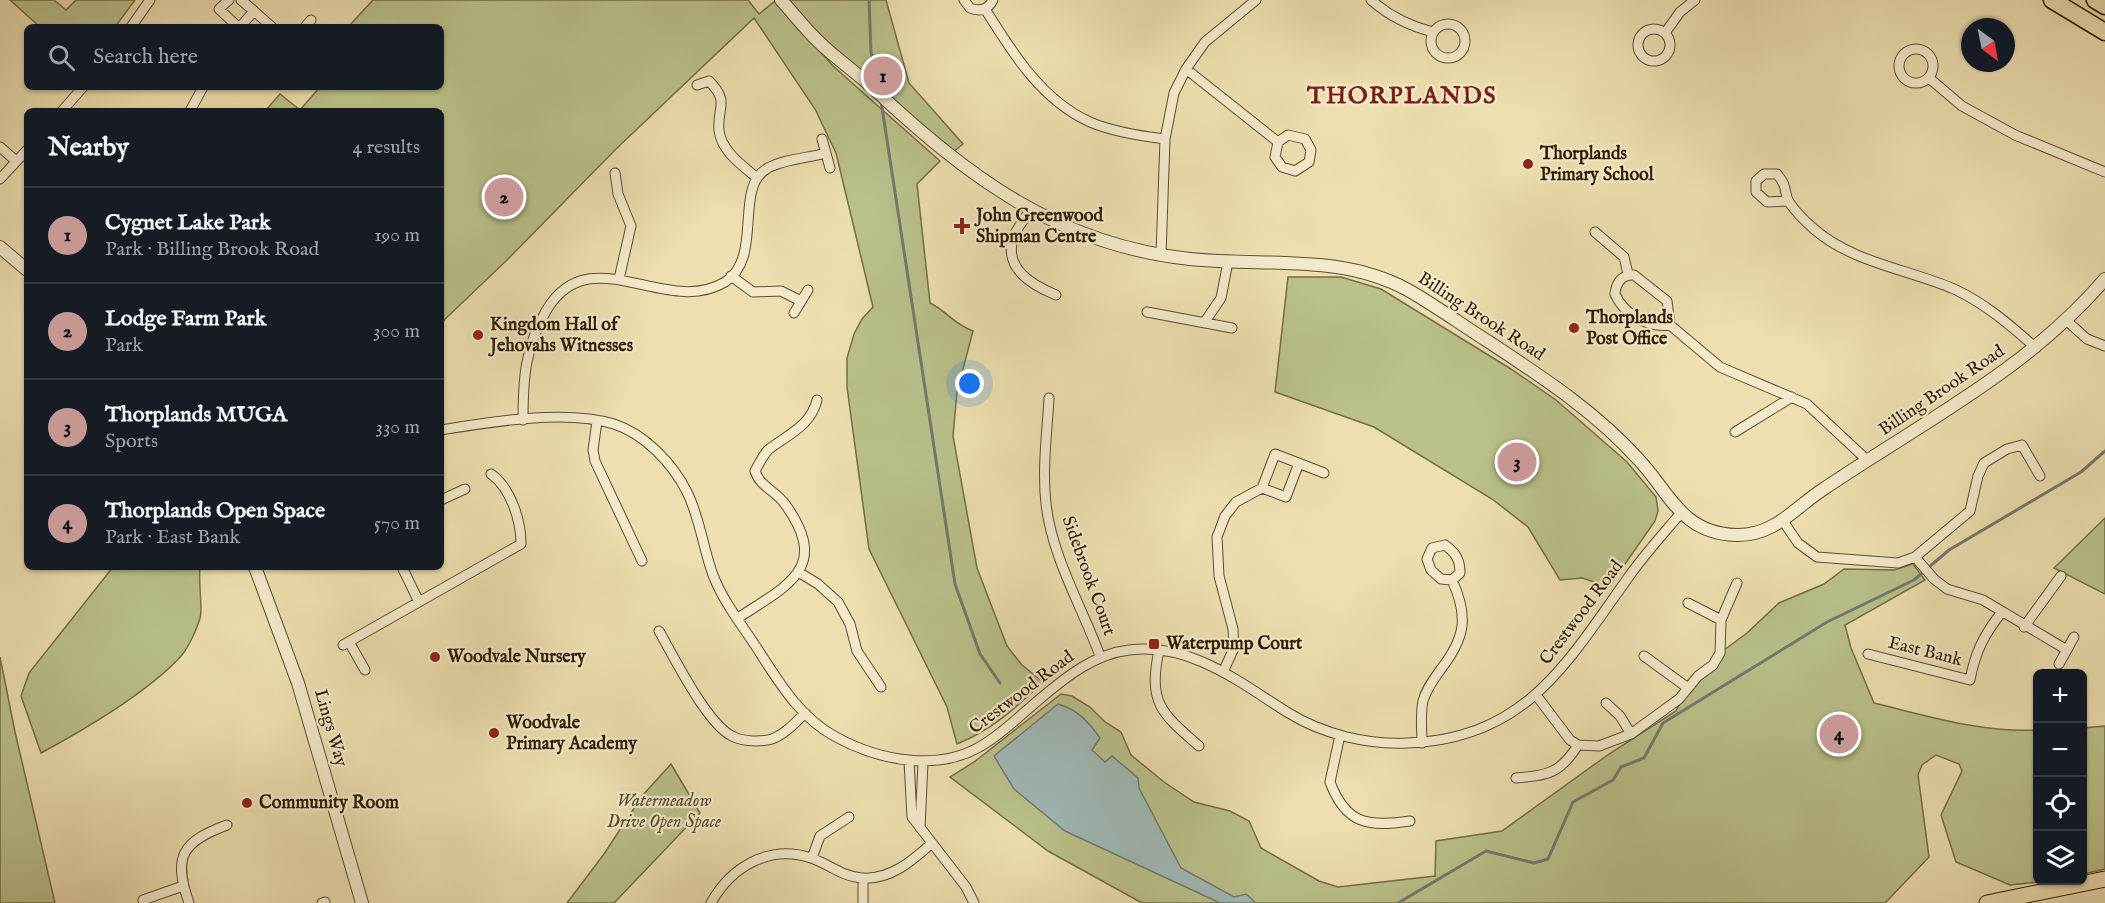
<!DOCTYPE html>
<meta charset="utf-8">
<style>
body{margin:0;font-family:"IM FELL English",serif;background:#242831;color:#f1f3f6}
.controls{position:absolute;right:18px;bottom:18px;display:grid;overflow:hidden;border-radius:9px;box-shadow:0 2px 4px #0004}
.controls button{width:54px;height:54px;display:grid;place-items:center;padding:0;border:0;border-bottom:2px solid #363941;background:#171b24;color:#f1f3f6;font:30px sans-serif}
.compass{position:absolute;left:1961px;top:18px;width:54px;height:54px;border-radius:50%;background:#171b24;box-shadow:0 2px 4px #0004;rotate:148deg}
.you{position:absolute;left:970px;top:384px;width:21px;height:21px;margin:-15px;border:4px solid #fff;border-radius:50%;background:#1a73e8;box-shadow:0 0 0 9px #1a73e833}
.badge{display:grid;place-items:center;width:39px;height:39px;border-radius:50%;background:#c59692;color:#111;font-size:20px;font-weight:700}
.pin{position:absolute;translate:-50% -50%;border:3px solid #fff;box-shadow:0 2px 6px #0006}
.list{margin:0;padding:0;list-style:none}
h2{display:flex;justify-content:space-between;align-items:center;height:78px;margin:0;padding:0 24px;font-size:26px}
h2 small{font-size:20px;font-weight:400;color:#9ea1a6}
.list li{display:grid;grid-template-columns:39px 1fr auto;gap:18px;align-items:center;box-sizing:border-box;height:96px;padding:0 24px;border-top:2px solid #363941}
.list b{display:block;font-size:22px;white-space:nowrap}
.list p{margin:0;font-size:20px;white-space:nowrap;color:#9ea1a6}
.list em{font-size:20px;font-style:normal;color:#9ea1a6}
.icon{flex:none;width:33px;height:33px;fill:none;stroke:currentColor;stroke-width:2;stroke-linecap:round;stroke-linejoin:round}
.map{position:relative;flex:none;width:2105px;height:903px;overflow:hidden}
.search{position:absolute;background:#171b24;box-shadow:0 2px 4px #0004;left:24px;top:24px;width:420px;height:66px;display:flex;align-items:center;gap:15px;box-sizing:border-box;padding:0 21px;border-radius:9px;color:#9ea1a6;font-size:22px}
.panel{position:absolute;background:#171b24;box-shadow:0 2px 4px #0004;left:24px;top:108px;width:420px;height:462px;border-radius:9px}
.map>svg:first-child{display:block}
.green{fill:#bac18a;stroke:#746e46;stroke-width:1.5}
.water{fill:#a0b9b7;stroke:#727a6f;stroke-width:1.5}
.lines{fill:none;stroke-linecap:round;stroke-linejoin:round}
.stream{stroke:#727a6f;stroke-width:3}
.minor-casing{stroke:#5e4d2e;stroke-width:11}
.tertiary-casing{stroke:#5e4d2e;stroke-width:14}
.primary-casing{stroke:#2e1c03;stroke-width:17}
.trunk-casing{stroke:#2e1c03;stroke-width:19}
.minor{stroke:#f3eacb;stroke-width:9}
.tertiary{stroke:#f3eacb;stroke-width:12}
.primary{stroke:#eddfaf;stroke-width:15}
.trunk{stroke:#eddfaf;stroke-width:16}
.poi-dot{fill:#8f2418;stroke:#f3eacb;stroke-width:2}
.labels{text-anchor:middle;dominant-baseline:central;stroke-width:4.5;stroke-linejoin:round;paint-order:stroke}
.poi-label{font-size:18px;font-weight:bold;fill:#2e1c03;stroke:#f3eacb;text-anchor:start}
.street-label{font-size:18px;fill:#2e1c03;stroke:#f3eacb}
.park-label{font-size:18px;font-style:italic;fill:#584e2c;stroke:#f3eacb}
.district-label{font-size:24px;font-weight:bold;letter-spacing:1.5px;fill:#7a1f14;stroke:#f3eacb}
</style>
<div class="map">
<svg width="2105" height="903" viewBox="0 0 2105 903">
<rect width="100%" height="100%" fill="#eddfaf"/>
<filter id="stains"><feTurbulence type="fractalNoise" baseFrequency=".00333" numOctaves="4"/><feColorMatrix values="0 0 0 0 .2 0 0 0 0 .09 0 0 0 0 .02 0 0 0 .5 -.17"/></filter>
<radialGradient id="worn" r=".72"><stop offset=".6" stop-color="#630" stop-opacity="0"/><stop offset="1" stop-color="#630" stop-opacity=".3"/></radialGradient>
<!-- green -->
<path class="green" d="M10,0H54L66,10L76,0H135L115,27H40Z
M373,0H748L759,14L775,1L833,66L940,161L917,184L930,303C947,311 953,324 973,331L957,392L953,436L977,568L1007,646L1022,665L1043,682C1017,707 992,730 957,744L947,707L869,549L847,387V358L854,334L862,319L873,307L836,153L815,109L754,18L616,149L507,260L441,323V111H265L280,94L300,110L320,87H441V27H348Z
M781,0H886L909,83L963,144L949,155Z
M1288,277H1341L1381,289L1511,369L1556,400L1627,462L1656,497L1658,511L1655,521L1609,587L1582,578L1560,580L1528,527L1492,499L1374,427L1275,392Z
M2105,518V594L2054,568Z
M1913,564L1925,580L1845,625L1851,648L1874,703C1928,716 1982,733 2037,730L2038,880L2050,881L2010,885L1956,862L1941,815L1962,771L1959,764L1936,755L1922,765L1918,775L1929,857L1885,903H1142L1048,851L950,777L974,762L1061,694L1072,696L1090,707L1105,722L1121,732L1131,755L1164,782L1194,802L1230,811L1249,821L1261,848L1319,881L1338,887L1435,876L1436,841L1502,831L1609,754L1676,711L1688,688L1720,653L1747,633L1779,603L1824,584L1844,569L1894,570Z
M113,567H200C198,579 203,611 200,618C197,629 189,646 182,655C150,691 84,730 41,753L21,696L29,673Z
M0,657L15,732L55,903H0Z
M2105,726V869L2083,874V728Z
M671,764L700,813L614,903H567L604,854L642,796Z"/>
<!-- water -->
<path class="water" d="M1058,704C1078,710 1088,721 1100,738L1092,750L1105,762L1112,756L1138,778L1139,788L1181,868L1234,897L1246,894L1256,903H1220L1065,831L1014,789L994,756Z"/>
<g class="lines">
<!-- stream -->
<path class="stream" d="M869,0L871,52L878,86
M881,101L955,584L980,654L1000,683
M1398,903L1486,851L1534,863L1548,859L1573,802L1613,780L1621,767L1644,758L1663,723L1827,622L1914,580L1949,550L2081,472L2105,451"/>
<defs>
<path id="minor" d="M229,0L219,9L238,27
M241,0L254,11
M964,0L970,8C980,12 988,10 993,0
M1371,0C1389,16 1409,26 1433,32
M985,9C1012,52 1041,100 1090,122C1113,132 1140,136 1165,139
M1431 41a17 17 0 1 1 34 0a17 17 0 1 1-34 0Z
M131,27L150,0
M240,27L254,11L272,27
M305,27L311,20
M1638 45a16 16 0 1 1 32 0a16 16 0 1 1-32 0Z
M1665,33L1680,12L1695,0
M1899 66a17 17 0 1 1 34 0a17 17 0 1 1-34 0Z
M1186,69L1278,142L1288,135L1305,139L1311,150L1309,162L1295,171L1282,167L1275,157L1278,142
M1929,78L1962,106L2015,135L2105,172
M697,85L709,81C730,102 717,107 719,130C721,151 742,165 757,178
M62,111L83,87
M190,111L203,87
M822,139L830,168
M0,147L16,161
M615,173L618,194L631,226L619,279
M0,179L27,150
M1788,201L1767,202L1756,192V181L1764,174H1777C1789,188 1783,192 1789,202C1795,211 1806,222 1814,229C1853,263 1908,269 1954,289C1985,303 2011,326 2036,348
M1030,210C1025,219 1016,229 1013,238C1004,269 1032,285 1056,295
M1595,232L1624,257L1628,274
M1161,255L1165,139L1174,93L1186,69L1205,42L1256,0
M731,276L753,292L781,291L801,301
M1147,312L1232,328
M794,313L808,290
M2067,321L2087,339L2105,346
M1204,323L1221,298L1228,262
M1670,325C1649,328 1624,315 1615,294C1616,283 1622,274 1634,275L1667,301L1670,325L1720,367L1807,404L1868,461
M1049,398C1047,434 1042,469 1046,504C1052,557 1082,607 1100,656
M523,420C523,379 525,348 546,311C590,236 665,318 725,282C764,258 733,186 768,168C784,159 808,158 826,153
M597,421L593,450L595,461L642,561
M441,430C490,422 566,409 614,424C645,434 673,464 687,492C700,518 703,548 713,575C724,604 746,630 762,656C782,687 802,719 836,737C880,761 941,773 986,743C1006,730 1023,713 1041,698C1067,676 1095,654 1129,650C1190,642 1239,682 1287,712C1322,734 1367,745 1408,743C1527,739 1568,661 1630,575C1645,554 1663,534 1680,514
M1735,432L1792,397
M1299,463L1286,497L1262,488L1275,454L1324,473
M441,500L465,489
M1783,521L1798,543L1817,557L1898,563L1915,557L1970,511L1978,476L1984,463L2007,449L2022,445L2040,476
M1445,545C1456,553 1460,560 1460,573L1452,580L1441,579L1431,570L1427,559L1432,548Z
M1915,557L1934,579L1947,589L1983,600L2067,650
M402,567L419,602
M800,573L818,584L838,602L850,624L857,651L881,687
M1688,603L1721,620
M738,618C788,585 831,568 785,504C775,490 760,487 755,471C759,464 763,455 768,450C787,435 811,426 817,400
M2024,627L2061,576
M659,631C674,657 707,724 732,736C743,742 761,742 772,739C785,734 795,723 805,713
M349,642L365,670
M343,645L521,544C521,521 511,488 491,474
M1159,650C1148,703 1161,713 1199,746
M1868,654L1970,680C1975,653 1984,634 2002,612
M1644,656L1688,688
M2059,664L2074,637
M1224,670L1234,648L1233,629L1219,576L1217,537L1225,516L1236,502L1262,488
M1536,695L1570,740L1578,745L1599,746L1631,734L1679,699L1698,676L1713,665L1720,653L1721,620L1737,583
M1606,703L1620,716L1631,734
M1340,735L1330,782C1346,825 1369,827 1410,821
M1422,743C1422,730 1420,714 1423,701C1426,689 1434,679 1441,669C1465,638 1469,617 1452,580
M909,761L912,817L966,887L974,903
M1516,778C1548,775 1560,774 1578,745
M920,828L923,762
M812,858L820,836L849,817
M144,903L143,900L183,886
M189,903C173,857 181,842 227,825
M322,903L325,902
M711,903C731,867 769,844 811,858C829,864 843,877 862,878C890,880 912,861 931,844
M863,903V878"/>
<path id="tertiary" d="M781,0C794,14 805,29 819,42C835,58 856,72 873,88C967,176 1057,245 1190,259C1265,267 1340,253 1408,290C1436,306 1462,325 1489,342C1542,377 1596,412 1639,460C1670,493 1681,533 1736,535C1775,536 1795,507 1825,488C1923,422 2027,370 2105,279
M0,247L27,270
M255,567L298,683L362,903"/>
<path id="primary" d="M1987,903L2105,879"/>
<path id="trunk" d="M2052,0L2105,32
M2095,0L2105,6"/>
</defs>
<!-- minor casing -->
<use href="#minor" class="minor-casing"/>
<!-- tertiary casing -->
<use href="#tertiary" class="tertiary-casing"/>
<!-- primary casing -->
<use href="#primary" class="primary-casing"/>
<!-- trunk casing -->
<use href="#trunk" class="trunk-casing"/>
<!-- minor -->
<use href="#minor" class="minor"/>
<!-- tertiary -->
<use href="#tertiary" class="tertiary"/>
<!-- primary -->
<use href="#primary" class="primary"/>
<!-- trunk -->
<use href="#trunk" class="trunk"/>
</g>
<!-- markers -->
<g class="poi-dot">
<circle cx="1528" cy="164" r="6"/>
<path d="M959 217h6v6h6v6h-6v6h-6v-6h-6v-6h6z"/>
<circle cx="1574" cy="328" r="6"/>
<circle cx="478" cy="335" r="6"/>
<rect x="1148" y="638" width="12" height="12" rx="3"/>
<circle cx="435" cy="657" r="6"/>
<circle cx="494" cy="733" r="6"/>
<circle cx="247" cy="803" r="6"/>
</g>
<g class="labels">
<!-- poi labels -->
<g class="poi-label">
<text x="1540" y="154">Thorplands<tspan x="1540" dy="21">Primary School</tspan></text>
<text x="976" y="216">John Greenwood<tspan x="976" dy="21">Shipman Centre</tspan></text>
<text x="1586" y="318">Thorplands<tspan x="1586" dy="21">Post Office</tspan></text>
<text x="490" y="325">Kingdom Hall of<tspan x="490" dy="21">Jehovahs Witnesses</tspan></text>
<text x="1166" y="644">Waterpump Court</text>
<text x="447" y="657">Woodvale Nursery</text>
<text x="506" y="723">Woodvale<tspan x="506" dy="21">Primary Academy</tspan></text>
<text x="259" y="803">Community Room</text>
</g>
<!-- street labels -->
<g class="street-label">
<text transform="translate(1481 317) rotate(33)">Billing Brook Road</text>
<text transform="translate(1942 391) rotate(-34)">Billing Brook Road</text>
<text transform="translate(1088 576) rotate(70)">Sidebrook Court</text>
<text transform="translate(1582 613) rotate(-53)">Crestwood Road</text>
<text transform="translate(1925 652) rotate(14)">East Bank</text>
<text transform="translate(1022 693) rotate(-37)">Crestwood Road</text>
<text transform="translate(330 728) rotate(74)">Lings Way</text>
</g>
<!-- park labels -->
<g class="park-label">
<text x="664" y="801">Watermeadow<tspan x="664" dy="21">Drive Open Space</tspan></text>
</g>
<!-- district labels -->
<g class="district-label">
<text x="1402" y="96">THORPLANDS</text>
</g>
</g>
<rect width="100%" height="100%" filter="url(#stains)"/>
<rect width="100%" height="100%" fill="url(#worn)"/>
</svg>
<div class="controls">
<button>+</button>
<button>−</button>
<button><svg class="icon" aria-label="locate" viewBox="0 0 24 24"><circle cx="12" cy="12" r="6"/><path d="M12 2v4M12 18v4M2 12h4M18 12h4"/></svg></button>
<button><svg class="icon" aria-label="layers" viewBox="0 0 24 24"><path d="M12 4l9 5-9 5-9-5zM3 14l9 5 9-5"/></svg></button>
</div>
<svg class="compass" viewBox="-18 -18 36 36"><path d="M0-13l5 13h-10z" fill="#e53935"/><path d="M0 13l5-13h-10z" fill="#9ea1a6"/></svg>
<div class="you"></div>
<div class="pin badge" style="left:883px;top:76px">1</div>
<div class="pin badge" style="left:504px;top:197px">2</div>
<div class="pin badge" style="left:1517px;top:462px">3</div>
<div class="pin badge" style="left:1839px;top:734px">4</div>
<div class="search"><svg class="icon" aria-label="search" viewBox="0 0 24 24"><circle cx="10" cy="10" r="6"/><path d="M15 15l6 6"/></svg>Search here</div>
<section class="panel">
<h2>Nearby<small>4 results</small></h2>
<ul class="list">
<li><span class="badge">1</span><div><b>Cygnet Lake Park</b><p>Park · Billing Brook Road</p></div><em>190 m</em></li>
<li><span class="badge">2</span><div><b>Lodge Farm Park</b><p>Park</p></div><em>300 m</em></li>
<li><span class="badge">3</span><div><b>Thorplands MUGA</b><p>Sports</p></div><em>330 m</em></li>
<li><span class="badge">4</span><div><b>Thorplands Open Space</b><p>Park · East Bank</p></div><em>570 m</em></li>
</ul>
</section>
</div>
